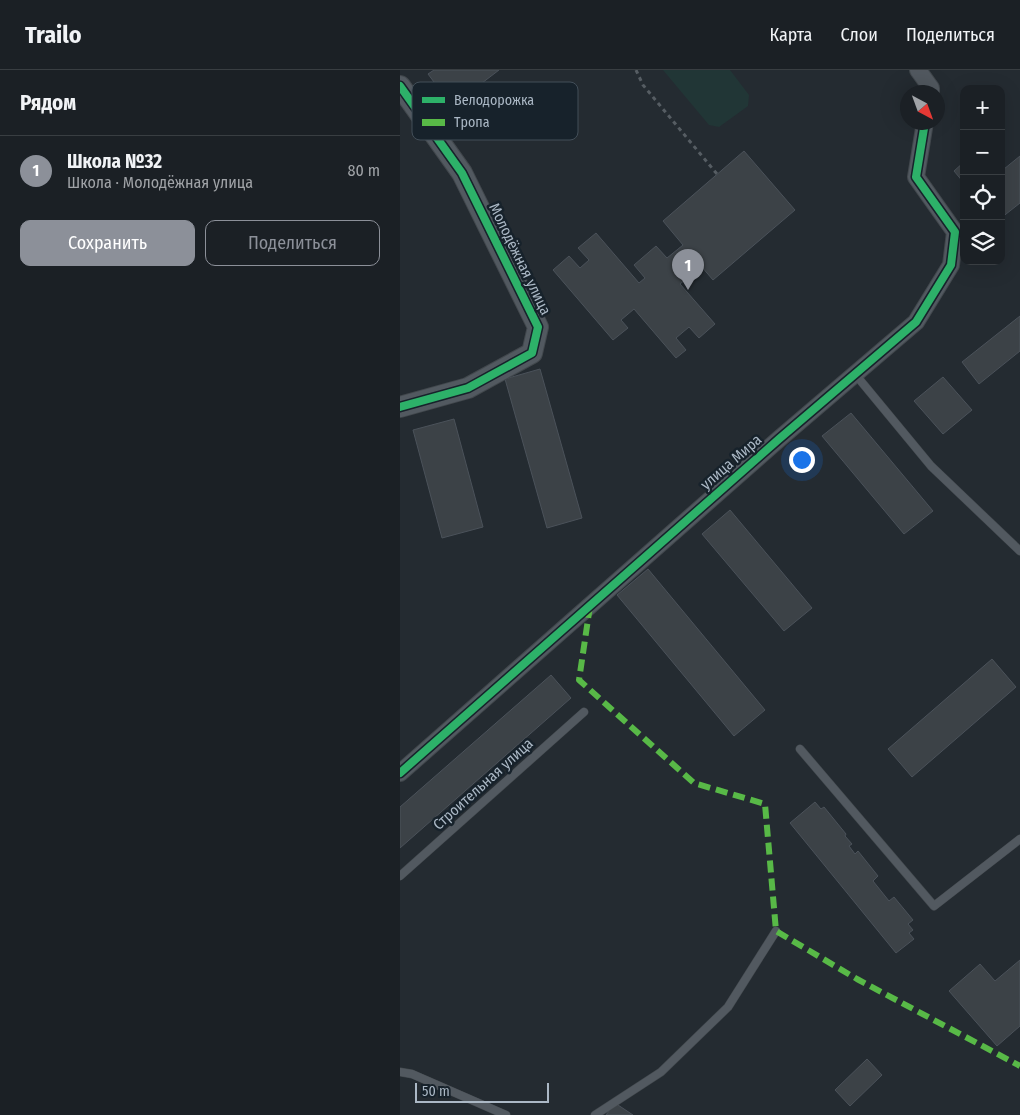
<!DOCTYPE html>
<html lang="ru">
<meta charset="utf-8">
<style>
body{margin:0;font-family:"Fira Sans Condensed",sans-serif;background:#282d32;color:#f1f3f6}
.controls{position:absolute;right:15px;top:15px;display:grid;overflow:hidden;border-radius:10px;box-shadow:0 5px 20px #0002}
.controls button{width:45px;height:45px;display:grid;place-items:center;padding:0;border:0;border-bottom:1px solid #393e42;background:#1b2025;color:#f1f3f6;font:25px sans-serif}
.compass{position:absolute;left:500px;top:15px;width:45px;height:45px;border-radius:50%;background:#1b2025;box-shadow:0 5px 20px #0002;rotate:139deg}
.scale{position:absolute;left:15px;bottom:12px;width:134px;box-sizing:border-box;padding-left:5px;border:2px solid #abb8c5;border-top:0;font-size:14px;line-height:18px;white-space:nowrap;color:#abb8c5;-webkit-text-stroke:4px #17222b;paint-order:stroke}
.you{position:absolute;left:401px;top:389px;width:18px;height:18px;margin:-12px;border:4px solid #fff;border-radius:50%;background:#1a73e8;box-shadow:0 0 0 8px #1a73e833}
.badge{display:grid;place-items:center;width:32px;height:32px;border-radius:50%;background:#8c9099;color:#fff;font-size:16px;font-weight:700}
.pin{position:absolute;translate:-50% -41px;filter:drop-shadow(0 1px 2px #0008)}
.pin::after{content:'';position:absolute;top:26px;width:18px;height:15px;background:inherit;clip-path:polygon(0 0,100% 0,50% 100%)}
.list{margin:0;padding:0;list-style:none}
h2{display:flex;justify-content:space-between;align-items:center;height:65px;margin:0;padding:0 20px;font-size:21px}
h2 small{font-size:16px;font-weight:400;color:#a0a3a7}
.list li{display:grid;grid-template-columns:32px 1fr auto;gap:15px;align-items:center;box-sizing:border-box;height:70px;padding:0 20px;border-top:1px solid #393e42}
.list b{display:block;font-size:19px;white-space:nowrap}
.list p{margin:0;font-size:16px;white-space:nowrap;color:#a0a3a7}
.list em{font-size:16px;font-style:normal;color:#a0a3a7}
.actions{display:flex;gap:10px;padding:15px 20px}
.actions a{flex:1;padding:11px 0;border:1px solid #8c9099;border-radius:10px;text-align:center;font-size:18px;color:#8c9099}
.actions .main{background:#8c9099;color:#fff}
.icon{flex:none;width:28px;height:28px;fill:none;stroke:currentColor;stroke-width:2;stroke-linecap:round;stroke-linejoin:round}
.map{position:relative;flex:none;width:620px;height:1045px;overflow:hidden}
header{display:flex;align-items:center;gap:30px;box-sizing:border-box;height:70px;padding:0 25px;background:#1b2025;border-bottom:1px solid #393e42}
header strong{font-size:24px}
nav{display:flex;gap:28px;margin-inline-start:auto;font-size:18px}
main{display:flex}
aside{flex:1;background:#1b2025}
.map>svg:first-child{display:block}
.green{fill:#213636}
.building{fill:#3c4247;stroke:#4b525a}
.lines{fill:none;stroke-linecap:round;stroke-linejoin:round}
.service-casing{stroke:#42484d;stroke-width:9}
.minor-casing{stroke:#42484d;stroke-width:18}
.tertiary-casing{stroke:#42484d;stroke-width:22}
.path{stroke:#565d63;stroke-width:3;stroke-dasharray:4 4;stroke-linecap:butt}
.service{stroke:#525960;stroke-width:8}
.minor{stroke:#525960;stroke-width:16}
.tertiary{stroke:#525960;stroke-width:20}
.quiet{stroke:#58b947;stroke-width:6;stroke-dasharray:12 6;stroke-linecap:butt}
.cycleway-casing{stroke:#17222b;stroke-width:11}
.cycleway{stroke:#2db169;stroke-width:8}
.labels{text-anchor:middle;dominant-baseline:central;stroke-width:5;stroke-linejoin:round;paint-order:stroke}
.street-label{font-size:15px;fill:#abb8c5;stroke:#17222b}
.key{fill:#17222b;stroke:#434f59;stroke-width:1}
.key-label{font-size:14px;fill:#abb8c5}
</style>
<header>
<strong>Trailo</strong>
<nav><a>Карта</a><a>Слои</a><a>Поделиться</a></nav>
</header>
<main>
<aside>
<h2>Рядом<small></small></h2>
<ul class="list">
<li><span class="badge">1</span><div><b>Школа №32</b><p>Школа · Молодёжная улица</p></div><em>80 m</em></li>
</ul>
<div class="actions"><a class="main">Сохранить</a><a>Поделиться</a></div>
</aside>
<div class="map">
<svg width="620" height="1045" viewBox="0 0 620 1045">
<rect width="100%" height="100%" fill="#242b31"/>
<!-- green -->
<path class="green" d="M263,0H330L349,25L348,36L319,57L309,55Z"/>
<!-- building -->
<path class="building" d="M34,0H99L52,36L28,4Z
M344,81L395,140L313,210L301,196L280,214L315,254L299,268L289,257L276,268L286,280L276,288L234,239L221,250L228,258L213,270L153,200L169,186L180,198L189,190L178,178L196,163L239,213L245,208L234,195L256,176L267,188L283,175L263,151Z
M620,86V133L601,148V96L604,99Z
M564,92V113L554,101Z
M620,246V281L579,314L562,292Z
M140,299L182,448L147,458L105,309Z
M543,307L572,340L543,364L514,331Z
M451,343L533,441L504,464L422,366Z
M54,349L83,457L42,468L13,360Z
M330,440L412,538L384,561L302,464Z
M248,499L365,640L334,666L217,525Z
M592,589L616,617L512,707L488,679Z
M151,605L171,628L0,778V737Z
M415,732L421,739L424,737L446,764L445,766L452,774L449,776L455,784L458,781L478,806L473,811L489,831L494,827L513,850L508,854L513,860L509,863L514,869L496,883L390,753Z
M620,890V956L597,976L549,921L580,894L595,911Z
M467,989L482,1005L450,1036L435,1020Z
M215,1033L233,1045H206Z"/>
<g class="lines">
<defs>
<path id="service" d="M455,304L531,396L620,481
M400,679L534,836L620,769
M0,806L184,642
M0,1002L12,1004L106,1045
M195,1045L261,1002L328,937L376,861"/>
<path id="minor" d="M518,0L531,18V22
M0,703L379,369L516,252L551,195L555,162L516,107L525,52"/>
<path id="tertiary" d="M0,16L62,103L138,257L132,283L68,318L0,337"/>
</defs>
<!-- service casing -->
<use href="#service" class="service-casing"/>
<!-- minor casing -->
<use href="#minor" class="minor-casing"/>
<!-- tertiary casing -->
<use href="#tertiary" class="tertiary-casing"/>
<!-- path -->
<path class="path" d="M236,0L243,15L317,104"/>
<!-- service -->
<use href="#service" class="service"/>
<!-- minor -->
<use href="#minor" class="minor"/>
<!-- tertiary -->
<use href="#tertiary" class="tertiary"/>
<!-- quiet -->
<path class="quiet" d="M190,536L179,610L294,713L365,734L376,861L457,909L620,996"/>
<defs>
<path id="cycleway" d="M0,16L62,103L138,257L132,283L68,318L0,337
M0,703L379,369L516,252L551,195L555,162L516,107L525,52"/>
</defs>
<!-- cycleway casing -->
<use href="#cycleway" class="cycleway-casing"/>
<!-- cycleway -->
<use href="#cycleway" class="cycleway"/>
</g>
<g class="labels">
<!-- street labels -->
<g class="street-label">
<text transform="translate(120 189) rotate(64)">Молодёжная улица</text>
<text transform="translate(331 392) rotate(-41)">улица Мира</text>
<text transform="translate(83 714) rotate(-42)">Строительная улица</text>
</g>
</g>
<!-- legend -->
<rect x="12" y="12" width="166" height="58" rx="8" class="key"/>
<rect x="22" y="27" width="23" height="6" fill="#2db169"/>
<rect x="22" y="49" width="23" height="7" fill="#58b947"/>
<g class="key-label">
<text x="54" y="35">Велодорожка</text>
<text x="54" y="57">Тропа</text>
</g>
</svg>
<div class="controls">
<button>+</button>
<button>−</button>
<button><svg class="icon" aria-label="locate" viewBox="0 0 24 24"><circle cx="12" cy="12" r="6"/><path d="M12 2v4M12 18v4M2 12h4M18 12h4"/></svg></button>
<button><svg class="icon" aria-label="layers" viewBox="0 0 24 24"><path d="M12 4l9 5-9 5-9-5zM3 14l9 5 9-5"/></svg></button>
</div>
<svg class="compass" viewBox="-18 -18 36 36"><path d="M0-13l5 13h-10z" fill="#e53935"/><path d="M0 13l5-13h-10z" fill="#a0a3a7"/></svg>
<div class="scale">50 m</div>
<div class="you"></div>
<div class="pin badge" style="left:288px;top:220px">1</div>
</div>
</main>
